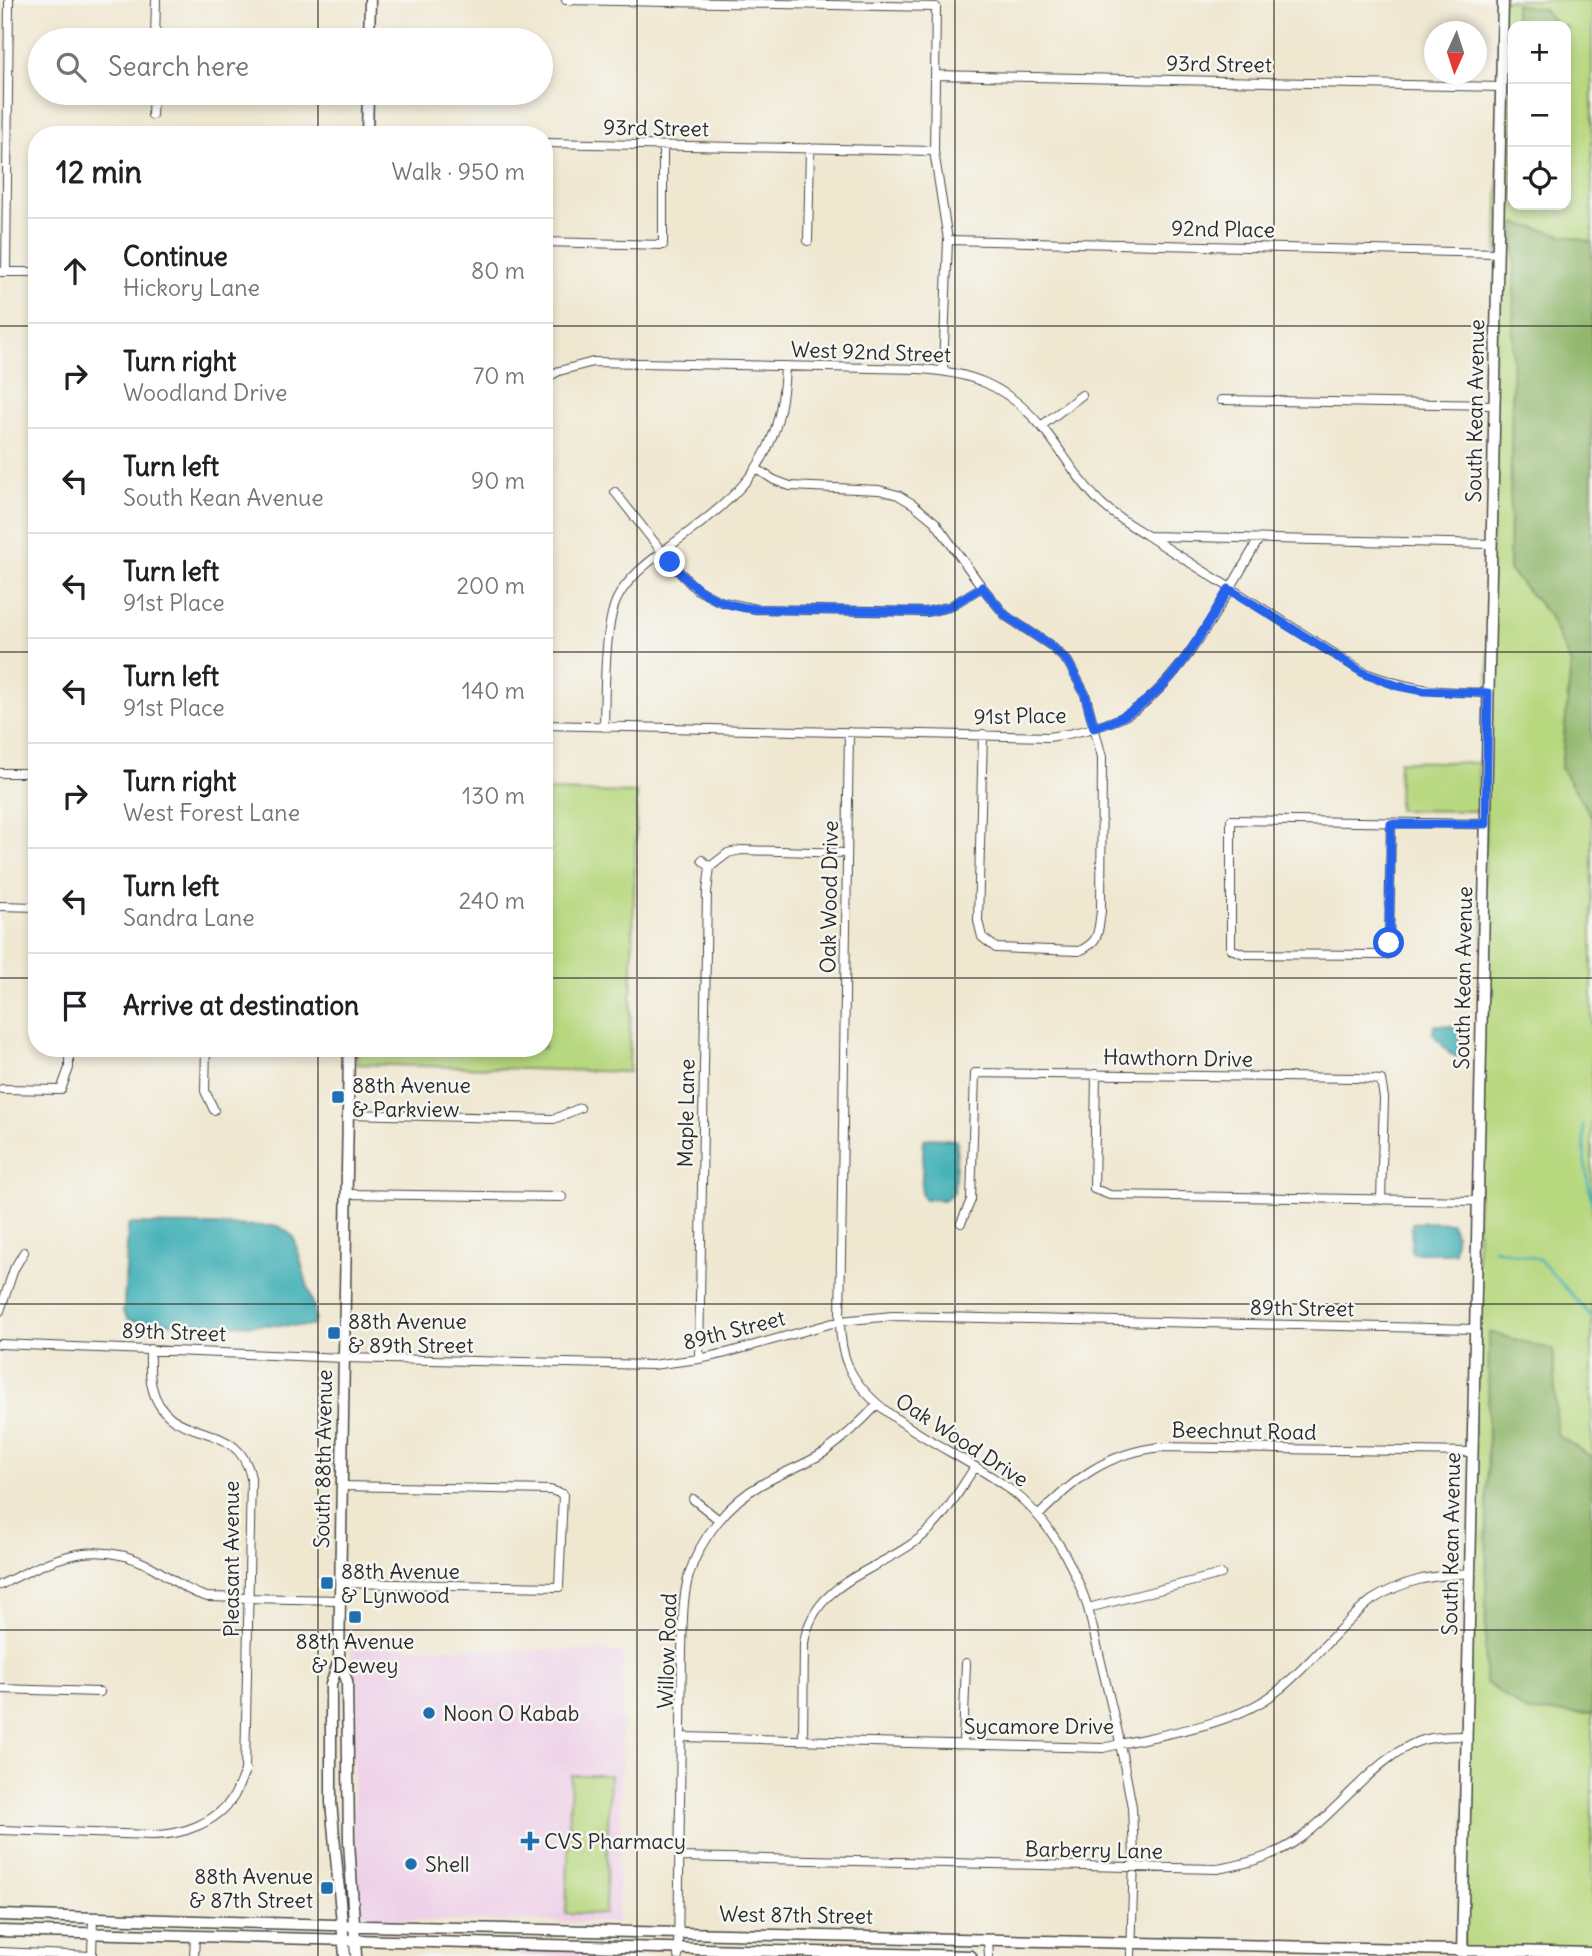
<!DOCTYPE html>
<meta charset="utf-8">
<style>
body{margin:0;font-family:Delius,sans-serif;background:#f6f6f6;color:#202124}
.controls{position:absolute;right:21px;top:21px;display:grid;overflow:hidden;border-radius:14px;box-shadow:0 4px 10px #0003}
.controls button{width:63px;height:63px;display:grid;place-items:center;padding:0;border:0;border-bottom:2px solid #e0e0e0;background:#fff;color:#202124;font:35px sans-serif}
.compass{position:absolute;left:1424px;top:21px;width:63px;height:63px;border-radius:50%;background:#fff;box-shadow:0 4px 10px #0003;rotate:183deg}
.stop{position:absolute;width:21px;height:21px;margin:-16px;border:5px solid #2563eb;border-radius:50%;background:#fff}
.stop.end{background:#2563eb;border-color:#fff;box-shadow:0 2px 7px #0008}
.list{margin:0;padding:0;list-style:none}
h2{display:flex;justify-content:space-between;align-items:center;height:91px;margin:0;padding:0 28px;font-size:30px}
h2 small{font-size:23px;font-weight:400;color:#757577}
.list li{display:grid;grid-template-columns:46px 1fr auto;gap:21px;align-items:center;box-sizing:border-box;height:105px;padding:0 28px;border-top:2px solid #e0e0e0}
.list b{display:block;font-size:26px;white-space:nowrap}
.list p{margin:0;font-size:23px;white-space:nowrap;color:#757577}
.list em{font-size:23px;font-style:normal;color:#757577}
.icon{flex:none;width:38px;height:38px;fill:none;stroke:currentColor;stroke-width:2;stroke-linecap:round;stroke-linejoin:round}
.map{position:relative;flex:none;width:1592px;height:1956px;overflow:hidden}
.search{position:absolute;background:#fff;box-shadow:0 4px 10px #0003;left:28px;top:28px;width:525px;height:77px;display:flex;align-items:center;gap:18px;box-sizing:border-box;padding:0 24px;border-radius:38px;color:#757577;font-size:26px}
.panel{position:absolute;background:#fff;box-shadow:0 4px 10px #0003;left:28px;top:126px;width:525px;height:931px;border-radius:28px}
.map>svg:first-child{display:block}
.built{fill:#eed0e8}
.green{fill:#b8d880;stroke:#728256;stroke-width:2;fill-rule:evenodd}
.forest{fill:#92b86e;stroke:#5e724c;stroke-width:2}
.water{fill:#3eafb6;stroke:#346d70;stroke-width:2}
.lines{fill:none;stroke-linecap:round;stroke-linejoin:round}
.stream{stroke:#3eafb6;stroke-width:2.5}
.street-casing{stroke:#484744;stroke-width:10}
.secondary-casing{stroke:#484744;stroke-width:13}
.street{stroke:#fff;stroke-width:8}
.secondary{stroke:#fff;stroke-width:10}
.route{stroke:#2563eb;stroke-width:9}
.grid{fill:none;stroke:#2b2b2b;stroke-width:2;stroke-opacity:0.55}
.poi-dot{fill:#1f6fb2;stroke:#f6f6f2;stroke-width:2.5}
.labels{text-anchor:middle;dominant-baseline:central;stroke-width:5;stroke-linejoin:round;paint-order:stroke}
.street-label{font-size:21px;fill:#2b2b2b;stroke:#f6f6f2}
.poi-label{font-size:21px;fill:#2b2b2b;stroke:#f6f6f2;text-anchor:start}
</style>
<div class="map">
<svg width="1592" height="1956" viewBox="0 0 1592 1956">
<rect width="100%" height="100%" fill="#f6f6f2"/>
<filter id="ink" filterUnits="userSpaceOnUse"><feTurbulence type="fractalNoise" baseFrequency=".0143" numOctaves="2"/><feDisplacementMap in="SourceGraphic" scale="14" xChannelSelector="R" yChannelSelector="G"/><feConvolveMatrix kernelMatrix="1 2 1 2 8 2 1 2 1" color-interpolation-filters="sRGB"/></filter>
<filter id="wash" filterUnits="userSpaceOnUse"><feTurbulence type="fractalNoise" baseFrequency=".00686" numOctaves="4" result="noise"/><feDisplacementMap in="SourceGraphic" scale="28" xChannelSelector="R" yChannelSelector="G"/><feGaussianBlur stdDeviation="1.57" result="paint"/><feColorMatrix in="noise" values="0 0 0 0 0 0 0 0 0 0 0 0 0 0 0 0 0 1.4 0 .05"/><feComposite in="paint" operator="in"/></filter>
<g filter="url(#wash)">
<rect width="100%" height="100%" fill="#efe7d0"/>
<!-- built -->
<path class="built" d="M352,1646L623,1652L618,1923L380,1920L373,1918L363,1912L359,1905L354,1828Z
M518,1951L602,1953V1956H518Z"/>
<!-- green -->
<path class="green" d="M1502,0H1592V1956H1463ZM1513,26H1566V205H1513Z
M1399,761L1478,763L1479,806L1477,811L1398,810Z
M544,791L637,793L629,1072L357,1064V1048H544Z
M571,1775H610L605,1914L566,1913Z"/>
<!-- forest -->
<path class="forest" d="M1515,4L1543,9L1558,26H1515Z
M1515,223L1592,242V817L1561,768L1571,664L1548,614L1509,570Z
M1489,1332L1553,1350L1557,1435L1592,1457V1714L1527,1712L1485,1682Z"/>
<!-- water -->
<path class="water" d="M1438,1025L1452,1026L1460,1032V1050L1457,1057L1449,1053L1433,1033L1434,1026Z
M933,1138L956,1140L957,1143L954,1192L944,1200L925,1199L921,1194L924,1139Z
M1427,1222L1451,1223L1455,1233L1454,1253H1413L1411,1250L1412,1223Z
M130,1224L279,1226L294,1237L314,1309L315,1319L312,1326L138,1322L128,1319L123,1312L124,1306L128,1226Z"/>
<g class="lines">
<!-- stream -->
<path class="stream" d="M1583,1125L1585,1162L1592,1206
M1494,1249L1539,1259L1592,1317"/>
</g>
</g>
<g filter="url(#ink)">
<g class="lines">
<defs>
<path id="street" d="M566,0L936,7L934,151L948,240L943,370
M155,40L156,0
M935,75L1501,87
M152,115L153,93
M544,143L934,151
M948,240L1498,253
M808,241L810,148
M544,242L663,245V146
M0,272H37
M6,272L9,0
M544,379L559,371L593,362L919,369C970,372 1006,385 1041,426C1062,450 1077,480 1100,502C1114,516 1132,526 1148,536L1491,544
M1221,400L1494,405
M1041,426L1082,395
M757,469L774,480L790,486L879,490L898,495L913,504L935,522L982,587L1006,616L1050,645L1068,662L1085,694L1102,757L1101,911C1098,932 1100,942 1079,951L996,948L982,937L978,921L983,734
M615,492L670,562L696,589L719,601L756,609L926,612L949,607L982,587
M1151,538L1365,673C1413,691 1439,692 1488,693
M544,725L1048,737C1073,734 1098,728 1121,718C1178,691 1227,593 1259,539
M604,727C605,695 604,625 617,599C629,575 653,559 674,543C745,492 782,457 785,366
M849,732L840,1321C840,1337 842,1353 849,1368C877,1427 978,1457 1026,1503C1056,1532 1075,1569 1088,1608L1118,1733L1132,1807L1134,1857L1131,1956
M0,773H37
M1391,824L1389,943L1386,955L1244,954L1231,949V820L1486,824
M702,860L710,867
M710,867L728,853L741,850L847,853
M0,906L37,907
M206,1048L205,1091L214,1110
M1096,1074L1094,1189L1110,1195L1478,1201
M2,1089L61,1090L69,1068V1048
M348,1114L554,1119L580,1108
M346,1194L562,1197
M961,1223L971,1200L975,1073L1357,1078L1381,1080L1384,1098L1381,1200
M0,1311L14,1269L24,1252
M0,1344L344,1358L652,1365L699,1359L726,1353L840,1321L893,1316L1475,1329
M699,1359L707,892L710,867
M693,1499L719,1520
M1038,1516C1076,1478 1105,1454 1160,1447L1472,1452
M340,1583L559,1587L563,1494L550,1490L342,1486
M0,1585C52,1559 93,1537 150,1566C169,1576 185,1591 207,1597L340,1600
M1088,1608L1221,1574
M0,1689L100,1692
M682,1737L1103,1748L1120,1744C1172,1732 1238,1724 1280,1689C1313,1662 1339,1626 1372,1600C1406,1579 1431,1576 1470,1573
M803,1739L804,1643C814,1578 884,1571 927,1532C947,1514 960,1489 975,1467
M963,1743L966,1663
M0,1830L153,1835C182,1835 217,1823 234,1796C238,1789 241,1779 245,1771L251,1478C238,1414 167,1449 152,1387C149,1375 150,1361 150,1349
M680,1857L1217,1869C1243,1865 1271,1857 1293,1843C1335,1816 1378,1753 1423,1740C1437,1736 1452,1736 1466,1736
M988,1941L989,1956
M0,1952L92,1956
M92,1956L93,1917
M194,1956L195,1937
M678,1956L682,1650C683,1625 682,1599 689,1575C700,1538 729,1502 762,1484C783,1472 805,1465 825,1452C844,1438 861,1422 877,1405"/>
<path id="secondary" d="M369,40L370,0
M367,135L368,93
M339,1660L347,1681L349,1841L356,1956
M0,1915L367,1926L1592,1953
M0,1931L971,1956
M345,1956L331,1802V1684L339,1660L349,1048
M1462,1956L1503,0"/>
</defs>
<!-- street casing -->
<use href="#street" class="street-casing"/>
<!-- secondary casing -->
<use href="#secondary" class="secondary-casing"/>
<!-- street -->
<use href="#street" class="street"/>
<!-- secondary -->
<use href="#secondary" class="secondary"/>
</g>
</g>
<g class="lines" filter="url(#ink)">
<!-- route -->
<path class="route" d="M670,562C696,592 715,605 756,609L926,612L949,607L982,587L1006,616L1050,645L1068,662L1085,694L1094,728C1105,724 1116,721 1125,715C1175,687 1200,635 1229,589L1365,674L1398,686L1423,691L1488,693L1486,824H1391L1389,943"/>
</g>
<!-- grid -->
<path class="grid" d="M318,0V40M637,0V1956M955,0V1956M1274,0V1956M318,93V135M0,326H37M544,326H1592M0,652H37M544,652H1592M0,978H37M544,978H1592M318,1048V1956M0,1304H1592M0,1630H1592"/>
<!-- markers -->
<g class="poi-dot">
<rect x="331" y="1090" width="14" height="14" rx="3.5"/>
<rect x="327" y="1326" width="14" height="14" rx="3.5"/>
<rect x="320" y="1576" width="14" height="14" rx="3.5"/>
<rect x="348" y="1610" width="14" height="14" rx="3.5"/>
<circle cx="429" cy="1713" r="7"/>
<path d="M526.5 1830.5h7v7h7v7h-7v7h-7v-7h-7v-7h7z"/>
<circle cx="411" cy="1864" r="7"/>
<rect x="320" y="1881" width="14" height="14" rx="3.5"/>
</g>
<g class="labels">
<!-- street labels -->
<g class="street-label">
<text transform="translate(1219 64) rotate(1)">93rd Street</text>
<text transform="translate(656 128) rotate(1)">93rd Street</text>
<text transform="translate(1223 229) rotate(1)">92nd Place</text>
<text transform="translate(871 352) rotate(2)">West 92nd Street</text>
<text transform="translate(1475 411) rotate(-89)">South Kean Avenue</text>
<text transform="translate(1020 716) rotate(-1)">91st Place</text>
<text transform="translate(829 897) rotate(-89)">Oak Wood Drive</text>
<text transform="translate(1463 978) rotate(-89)">South Kean Avenue</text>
<text transform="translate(1178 1058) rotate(1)">Hawthorn Drive</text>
<text transform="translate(686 1113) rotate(-89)">Maple Lane</text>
<text transform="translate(1302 1308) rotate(1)">89th Street</text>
<text transform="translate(734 1330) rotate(-14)">89th Street</text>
<text transform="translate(174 1332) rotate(2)">89th Street</text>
<text transform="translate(1244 1431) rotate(1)">Beechnut Road</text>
<text transform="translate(962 1440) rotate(33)">Oak Wood Drive</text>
<text transform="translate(323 1459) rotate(-89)">South 88th Avenue</text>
<text transform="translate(1451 1544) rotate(-89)">South Kean Avenue</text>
<text transform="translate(231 1559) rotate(-90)">Pleasant Avenue</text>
<text transform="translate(667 1651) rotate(-88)">Willow Road</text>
<text x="1039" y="1726">Sycamore Drive</text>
<text transform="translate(1094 1850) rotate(1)">Barberry Lane</text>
<text transform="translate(796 1915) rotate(1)">West 87th Street</text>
</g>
<!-- poi labels -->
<g class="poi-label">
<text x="352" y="1085">88th Avenue<tspan x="352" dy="24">&amp; Parkview</tspan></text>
<text x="348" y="1321">88th Avenue<tspan x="348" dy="24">&amp; 89th Street</tspan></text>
<text x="341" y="1571">88th Avenue<tspan x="341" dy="24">&amp; Lynwood</tspan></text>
<text x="355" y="1641" text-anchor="middle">88th Avenue<tspan x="355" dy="24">&amp; Dewey</tspan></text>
<text x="443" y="1713">Noon O Kabab</text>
<text x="544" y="1841">CVS Pharmacy</text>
<text x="425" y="1864">Shell</text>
<text x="313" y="1876" text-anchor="end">88th Avenue<tspan x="313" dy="24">&amp; 87th Street</tspan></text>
</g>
</g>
</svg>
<div class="controls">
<button>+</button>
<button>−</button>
<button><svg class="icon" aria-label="locate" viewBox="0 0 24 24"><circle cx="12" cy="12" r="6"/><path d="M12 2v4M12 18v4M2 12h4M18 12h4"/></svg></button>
</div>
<svg class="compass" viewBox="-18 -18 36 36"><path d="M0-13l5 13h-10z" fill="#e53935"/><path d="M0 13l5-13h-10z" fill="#757577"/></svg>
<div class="stop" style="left:1389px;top:943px"></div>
<div class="stop end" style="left:670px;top:562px"></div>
<div class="search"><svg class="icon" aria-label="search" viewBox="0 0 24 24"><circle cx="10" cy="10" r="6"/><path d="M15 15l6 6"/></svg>Search here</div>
<section class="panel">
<h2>12 min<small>Walk · 950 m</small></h2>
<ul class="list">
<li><svg class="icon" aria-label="ahead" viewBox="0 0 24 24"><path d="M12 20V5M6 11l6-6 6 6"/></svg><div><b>Continue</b><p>Hickory Lane</p></div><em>80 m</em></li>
<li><svg class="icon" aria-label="right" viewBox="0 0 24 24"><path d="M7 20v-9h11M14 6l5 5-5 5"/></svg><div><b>Turn right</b><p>Woodland Drive</p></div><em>70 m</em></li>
<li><svg class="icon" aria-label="left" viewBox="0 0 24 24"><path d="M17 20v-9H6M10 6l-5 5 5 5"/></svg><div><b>Turn left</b><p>South Kean Avenue</p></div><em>90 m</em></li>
<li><svg class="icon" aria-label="left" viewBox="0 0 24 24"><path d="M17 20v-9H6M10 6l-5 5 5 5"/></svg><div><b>Turn left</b><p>91st Place</p></div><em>200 m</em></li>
<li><svg class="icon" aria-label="left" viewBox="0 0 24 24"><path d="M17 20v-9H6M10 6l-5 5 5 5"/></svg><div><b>Turn left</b><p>91st Place</p></div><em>140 m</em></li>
<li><svg class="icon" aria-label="right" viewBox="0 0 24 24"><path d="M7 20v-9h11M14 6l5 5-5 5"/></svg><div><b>Turn right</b><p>West Forest Lane</p></div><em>130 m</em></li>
<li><svg class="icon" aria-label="left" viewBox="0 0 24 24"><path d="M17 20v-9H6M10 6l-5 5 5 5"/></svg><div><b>Turn left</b><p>Sandra Lane</p></div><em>240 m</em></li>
<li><svg class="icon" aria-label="arrive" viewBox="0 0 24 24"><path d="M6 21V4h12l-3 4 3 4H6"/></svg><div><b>Arrive at destination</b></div></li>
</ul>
</section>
</div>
